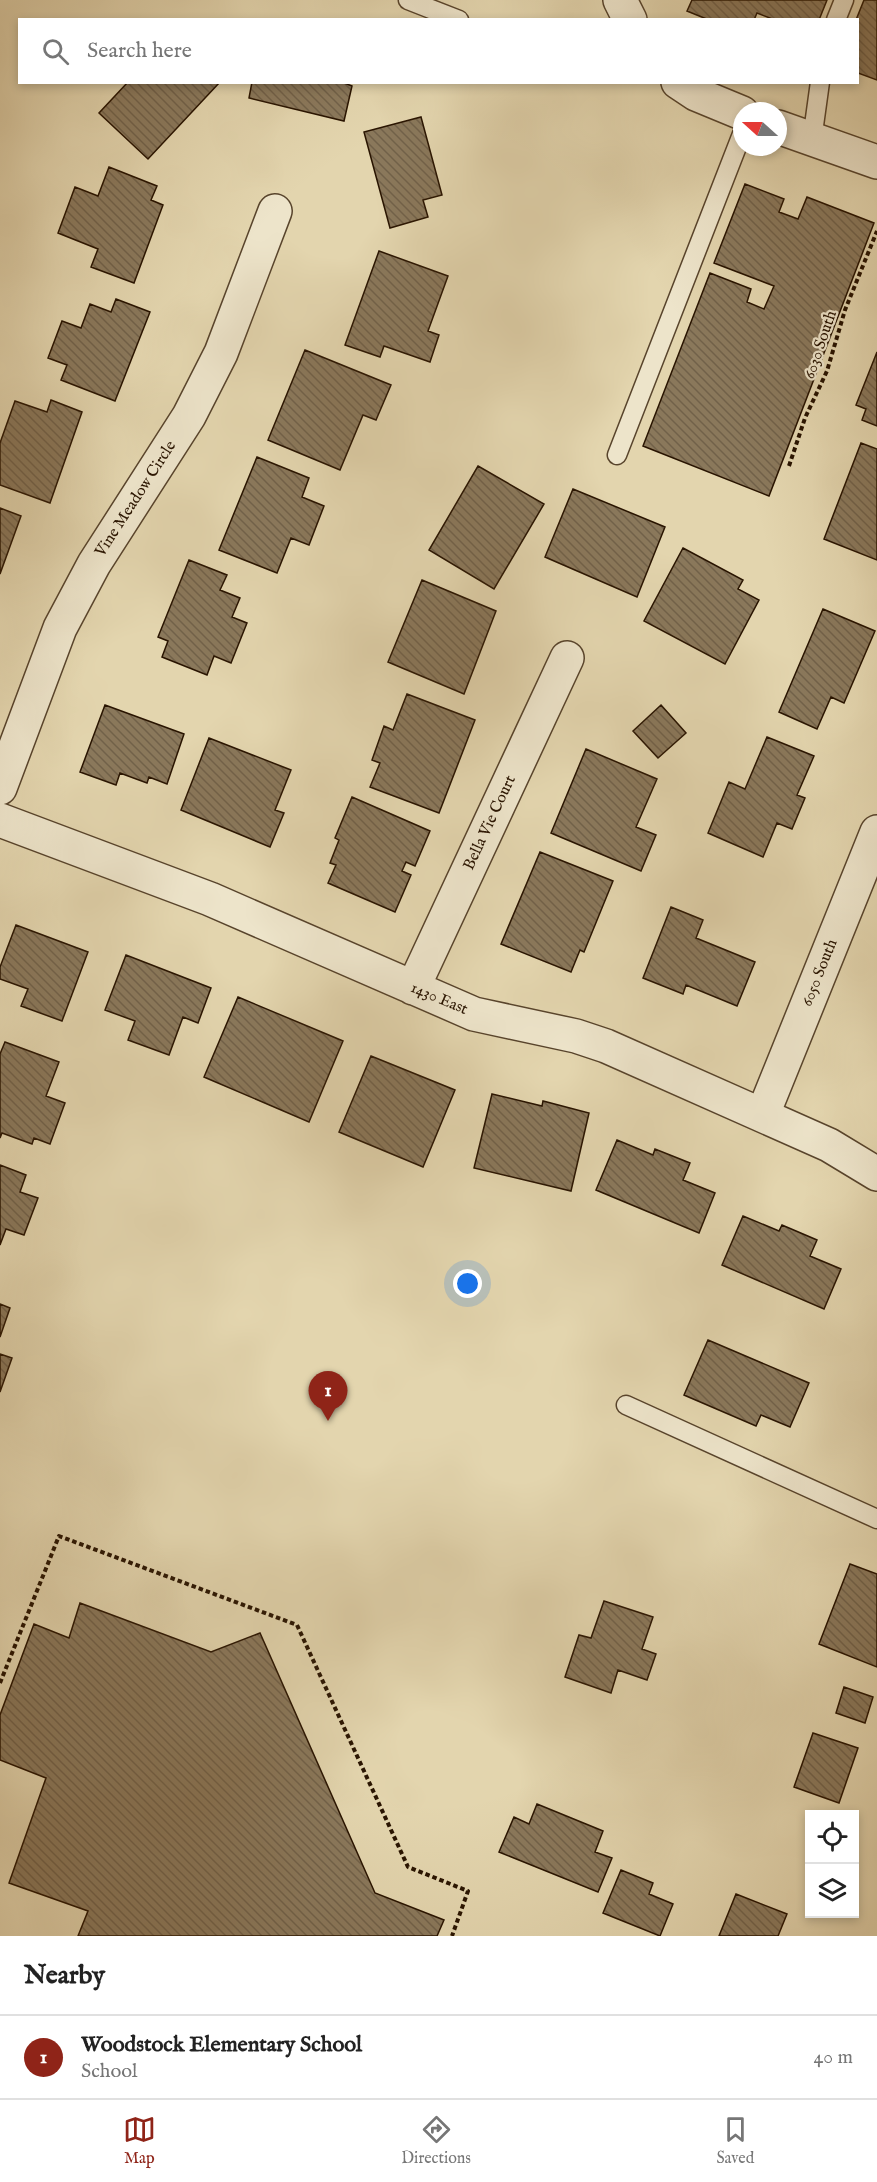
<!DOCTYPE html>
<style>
body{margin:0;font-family:"IM FELL English",serif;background:#f6f6f6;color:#222}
.controls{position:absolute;right:18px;bottom:18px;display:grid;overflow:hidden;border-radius:0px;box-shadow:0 3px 9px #0003}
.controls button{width:54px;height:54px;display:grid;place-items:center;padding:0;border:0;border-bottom:2px solid #e0e0e0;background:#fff;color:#222;font:30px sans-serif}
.compass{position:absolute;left:733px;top:102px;width:54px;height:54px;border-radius:50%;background:#fff;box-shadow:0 3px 9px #0003;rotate:291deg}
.you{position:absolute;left:468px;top:1284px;width:21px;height:21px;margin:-15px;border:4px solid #fff;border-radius:50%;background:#1a73e8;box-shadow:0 0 0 9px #1a73e833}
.badge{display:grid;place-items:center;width:39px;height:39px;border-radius:50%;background:#8f2418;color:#fff;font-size:20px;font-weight:700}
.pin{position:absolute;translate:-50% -50px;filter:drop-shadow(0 2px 3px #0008)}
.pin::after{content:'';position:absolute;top:32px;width:21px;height:18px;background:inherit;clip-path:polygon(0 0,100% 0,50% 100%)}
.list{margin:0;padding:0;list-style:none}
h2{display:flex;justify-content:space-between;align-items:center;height:78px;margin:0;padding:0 24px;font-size:26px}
h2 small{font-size:20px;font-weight:400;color:#767676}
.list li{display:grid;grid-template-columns:39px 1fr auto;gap:18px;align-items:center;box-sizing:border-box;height:84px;padding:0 24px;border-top:2px solid #e0e0e0}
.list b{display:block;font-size:22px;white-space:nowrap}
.list p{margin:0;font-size:20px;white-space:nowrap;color:#767676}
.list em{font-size:20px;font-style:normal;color:#767676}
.icon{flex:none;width:33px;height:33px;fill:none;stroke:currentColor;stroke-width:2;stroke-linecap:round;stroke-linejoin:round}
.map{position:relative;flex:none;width:877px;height:1936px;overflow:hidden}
.search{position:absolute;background:#fff;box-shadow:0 3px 9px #0003;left:18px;right:18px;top:18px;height:66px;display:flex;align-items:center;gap:15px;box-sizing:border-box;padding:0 21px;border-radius:0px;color:#767676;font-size:22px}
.sheet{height:162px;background:#fff}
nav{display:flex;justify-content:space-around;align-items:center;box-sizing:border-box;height:84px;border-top:2px solid #e0e0e0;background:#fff;font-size:16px;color:#767676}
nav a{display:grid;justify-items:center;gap:3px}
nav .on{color:#8f2418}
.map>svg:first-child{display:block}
.building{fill:url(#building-back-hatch);stroke:#291401;stroke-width:1.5}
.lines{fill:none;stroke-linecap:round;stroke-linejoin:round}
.service-casing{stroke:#58442c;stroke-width:21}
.minor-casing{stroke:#58442c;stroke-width:36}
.path{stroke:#291401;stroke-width:4;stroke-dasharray:4.5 3;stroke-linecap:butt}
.service{stroke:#ede4ca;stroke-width:18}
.minor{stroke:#ede4ca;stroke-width:33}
.labels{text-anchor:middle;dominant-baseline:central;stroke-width:4.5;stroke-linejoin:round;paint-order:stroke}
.street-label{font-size:16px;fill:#291401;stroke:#ede4ca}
</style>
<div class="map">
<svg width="877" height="1936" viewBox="0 0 877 1936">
<defs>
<pattern id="building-back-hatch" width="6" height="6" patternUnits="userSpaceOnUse" patternTransform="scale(1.5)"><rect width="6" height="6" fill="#8a785b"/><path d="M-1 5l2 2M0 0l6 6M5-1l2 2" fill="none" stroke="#716149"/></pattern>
</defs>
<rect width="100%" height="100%" fill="#e3d5ae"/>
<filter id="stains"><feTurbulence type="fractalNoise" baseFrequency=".00333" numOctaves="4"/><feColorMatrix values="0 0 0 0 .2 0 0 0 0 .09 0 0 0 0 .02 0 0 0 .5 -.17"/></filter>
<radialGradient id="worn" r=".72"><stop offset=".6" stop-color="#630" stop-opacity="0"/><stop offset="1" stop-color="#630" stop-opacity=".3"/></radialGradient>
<!-- building -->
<path class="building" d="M692,0H827L819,20H775L757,13L754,20H709L687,11Z
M864,0H877V80L858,73L856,20Z
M128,82H220L148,159L99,113Z
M252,82H342L352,86L344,121L249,98Z
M421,117L442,195L423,200L428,217L390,228L364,132Z
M109,167L157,186L151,200L163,205L134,283L91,267L98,249L58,233L75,187L98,196Z
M745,184L784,199L779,212L798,219L807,197L874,223L769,496L643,446L710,273L751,289L747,302L764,309L774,286L714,263Z
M379,251L448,276L428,331L439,335L430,362L384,346L380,357L345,345Z
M116,299L150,312L115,401L61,380L67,365L48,358L62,321L81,328L90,304L111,312Z
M305,350L391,385L376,420L363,415L340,470L268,440Z
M877,352V426L862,420L866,409L856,405Z
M51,400L82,412L50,503L0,485V443L15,401L47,412Z
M861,443L877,449V560L824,539Z
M257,457L309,478L302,497L324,506L309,545L291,538L277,573L219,550Z
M478,466L544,504L494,589L429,550Z
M573,489L665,527L637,597L545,557Z
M0,508L21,516L0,574Z
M683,548L743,580L738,589L759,600L725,664L644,621Z
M189,560L227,575L220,590L240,598L232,617L247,623L231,663L214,656L207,675L162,657L168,641L158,637Z
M422,580L496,611L464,694L388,662Z
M823,609L875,631L844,703L831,697L817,729L779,712Z
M407,694L475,720L439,813L370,787L380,763L372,760L384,726L393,730Z
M105,705L184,734L167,784L149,777L147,783L120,773L116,785L80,772Z
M661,705L686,733L658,758L633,731Z
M767,737L814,756L797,795L805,798L792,829L777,823L763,857L708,833L729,782L745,789Z
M209,738L291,770L275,810L284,813L270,847L181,810Z
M586,749L657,779L636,827L656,835L641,871L551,833Z
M352,797L430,831L415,866L406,862L402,871L411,875L395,912L328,883L336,865L330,863L339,840L335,838Z
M540,852L613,881L584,952L580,950L571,972L501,944Z
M671,907L703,920L696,938L755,962L737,1006L686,985L683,994L643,978Z
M16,925L88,952L62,1021L21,1006L28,989L0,979V967Z
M126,955L211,988L198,1023L183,1017L169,1055L128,1040L135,1021L105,1010Z
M238,997L343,1041L309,1122L204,1077Z
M5,1042L59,1062L46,1096L65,1103L50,1144L34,1138L32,1144L2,1133L0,1138V1054Z
M371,1056L455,1090L423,1167L339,1132Z
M492,1094L542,1106L543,1101L589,1113L571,1191L474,1168Z
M617,1140L653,1155L655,1149L690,1163L683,1180L715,1193L699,1233L596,1190Z
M0,1165L26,1175L20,1192L38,1198L24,1235L6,1229L0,1245Z
M743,1216L779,1231L782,1225L817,1240L810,1256L841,1269L824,1309L722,1265Z
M0,1304L10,1308L0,1337Z
M708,1340L809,1383L790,1427L761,1415L756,1426L684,1395Z
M0,1354L12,1358L0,1392Z
M850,1564L877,1574V1667L819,1644Z
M604,1601L653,1617L642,1649L656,1654L647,1680L618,1670L611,1693L565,1677L579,1635L591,1638Z
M80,1603L211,1652L260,1633L375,1893L444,1920L437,1936H78L88,1911L9,1883L46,1778L0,1760V1715L34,1624L69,1638Z
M844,1687L873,1697L865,1723L836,1713Z
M813,1733L858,1748L839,1803L794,1787Z
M537,1804L603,1831L595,1852L612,1858L598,1892L499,1852L514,1817L529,1824Z
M621,1870L653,1883L649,1894L673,1904L660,1936L603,1913Z
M736,1894L787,1914L778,1936H719Z"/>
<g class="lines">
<defs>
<path id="service" d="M408,0L459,20
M836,20L844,0
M812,140L820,82
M617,455L742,134
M626,1405L877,1519"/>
<path id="minor" d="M620,0L630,20
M678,82L696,94L742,113
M778,127L877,162
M0,788L60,628L94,564L189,416L221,353L275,211
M0,820L210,899L474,1014L576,1036L606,1046L829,1145L877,1174
M413,988L567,658
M763,1114L877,832"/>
</defs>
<!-- service casing -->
<use href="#service" class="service-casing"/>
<!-- minor casing -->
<use href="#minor" class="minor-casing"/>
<!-- path -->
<path class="path" d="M789,466L805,418L827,371L845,310L877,231
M0,1683L59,1536L297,1625L408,1867L468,1891L452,1936"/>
<!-- service -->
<use href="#service" class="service"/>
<!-- minor -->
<use href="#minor" class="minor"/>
</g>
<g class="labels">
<!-- street labels -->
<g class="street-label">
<text transform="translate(821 345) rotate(-71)">6030 South</text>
<text transform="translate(136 499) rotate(-57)">Vine Meadow Circle</text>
<text transform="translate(490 823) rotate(-65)">Bella Vie Court</text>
<text transform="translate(820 973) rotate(-68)">6050 South</text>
<text transform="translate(439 999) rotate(23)">1430 East</text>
</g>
</g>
<rect width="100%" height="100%" filter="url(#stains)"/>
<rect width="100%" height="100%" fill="url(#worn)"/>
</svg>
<div class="controls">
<button><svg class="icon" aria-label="locate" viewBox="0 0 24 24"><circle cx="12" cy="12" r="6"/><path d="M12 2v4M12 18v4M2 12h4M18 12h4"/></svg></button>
<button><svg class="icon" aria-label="layers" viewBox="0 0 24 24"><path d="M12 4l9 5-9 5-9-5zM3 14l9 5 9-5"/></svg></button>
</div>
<svg class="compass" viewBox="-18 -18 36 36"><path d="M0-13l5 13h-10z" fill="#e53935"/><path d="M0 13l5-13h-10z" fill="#767676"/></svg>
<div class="you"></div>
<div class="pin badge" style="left:328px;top:1421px">1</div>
<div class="search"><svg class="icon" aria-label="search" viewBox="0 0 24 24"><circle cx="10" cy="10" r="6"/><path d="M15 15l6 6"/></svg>Search here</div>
</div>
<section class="sheet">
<h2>Nearby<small></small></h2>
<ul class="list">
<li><span class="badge">1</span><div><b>Woodstock Elementary School</b><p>School</p></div><em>40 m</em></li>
</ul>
</section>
<nav>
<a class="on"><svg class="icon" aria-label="map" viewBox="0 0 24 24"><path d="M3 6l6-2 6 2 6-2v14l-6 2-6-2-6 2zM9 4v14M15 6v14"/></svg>Map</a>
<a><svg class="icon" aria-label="directions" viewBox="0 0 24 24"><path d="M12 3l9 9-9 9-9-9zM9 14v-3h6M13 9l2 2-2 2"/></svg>Directions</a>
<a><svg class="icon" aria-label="saved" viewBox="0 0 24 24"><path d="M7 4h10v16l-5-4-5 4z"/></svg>Saved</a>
</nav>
